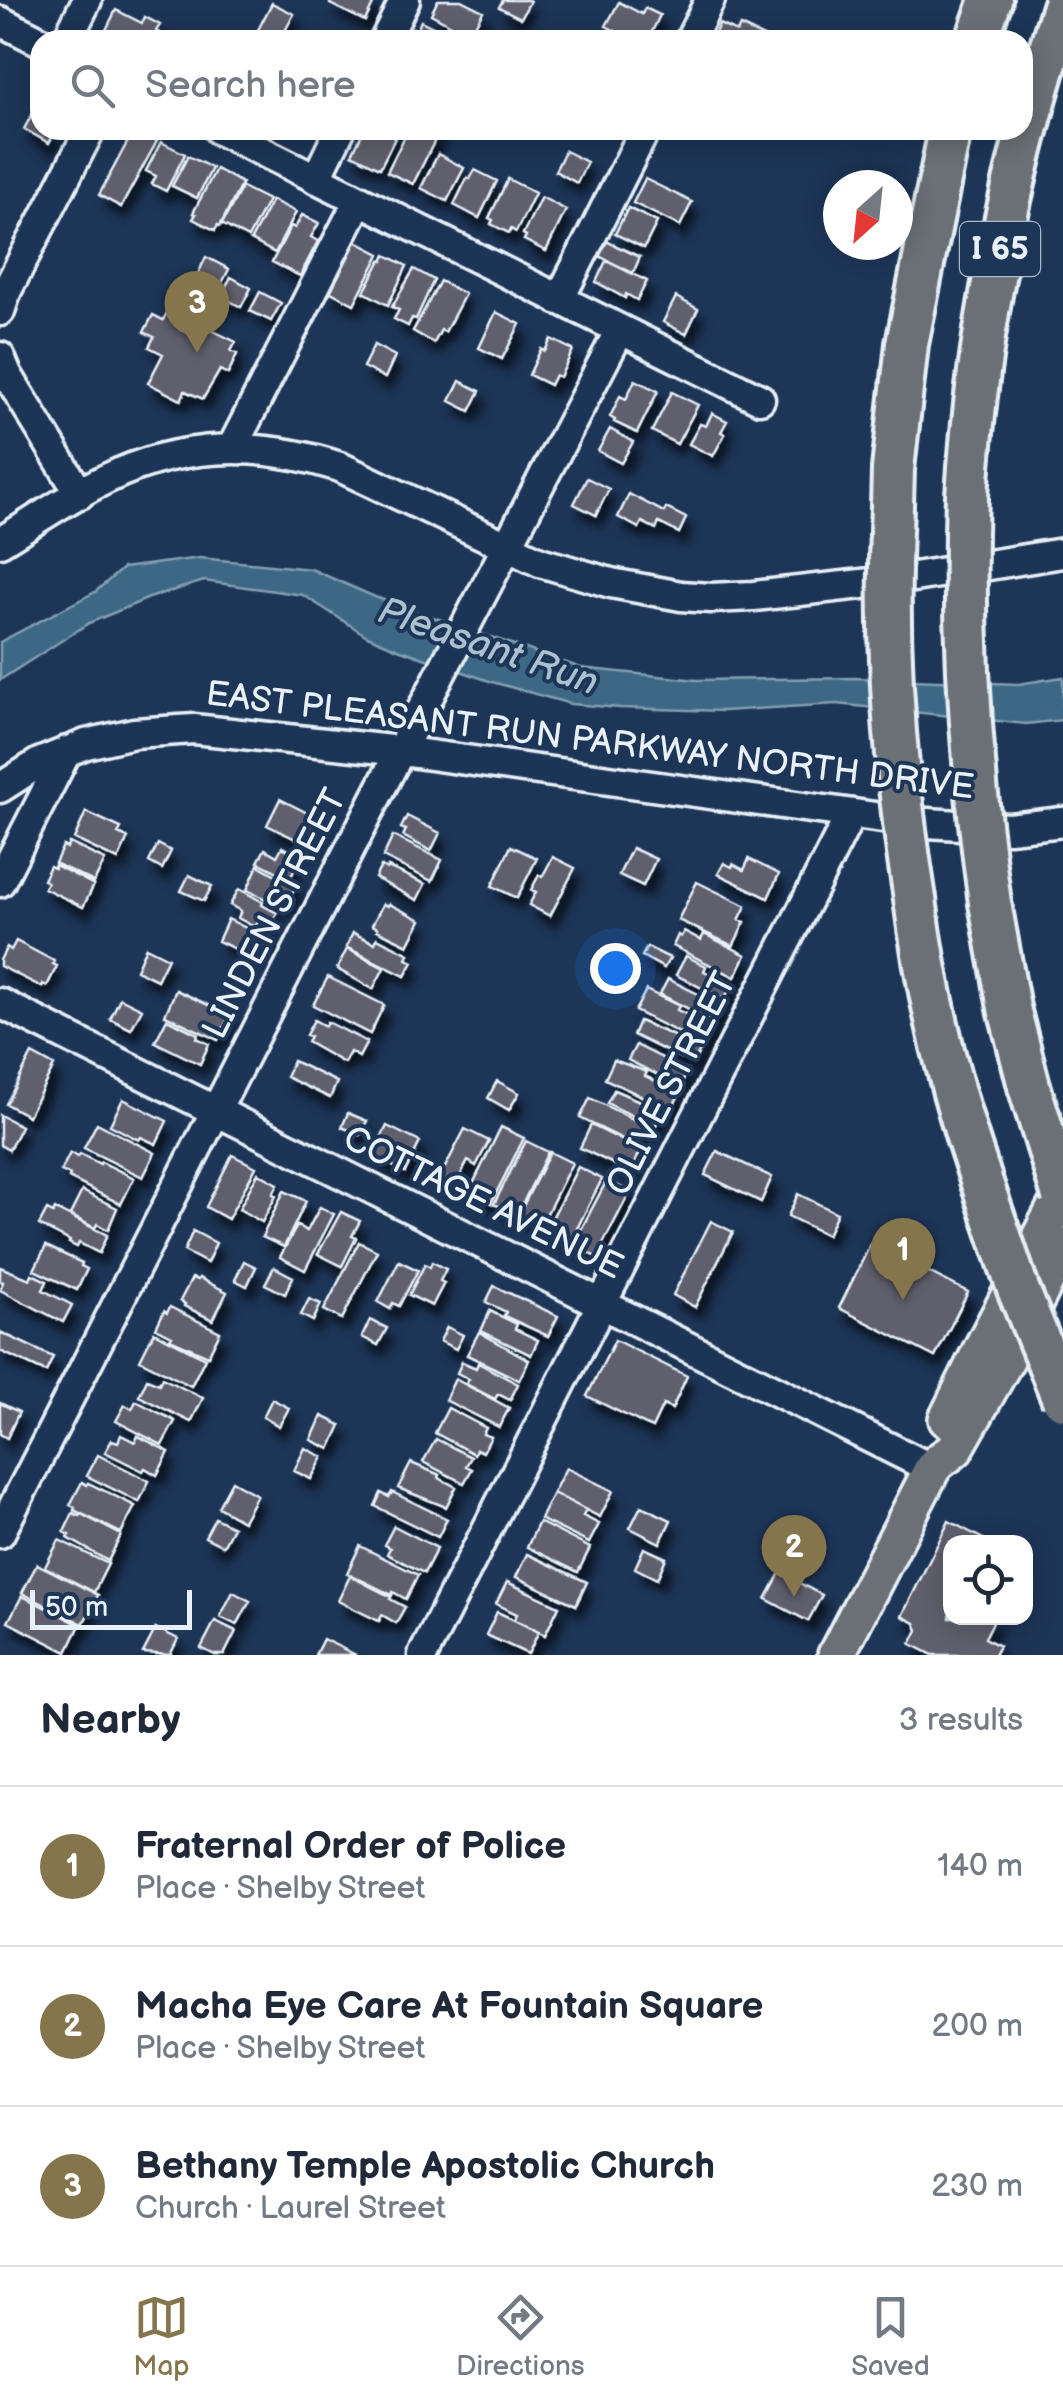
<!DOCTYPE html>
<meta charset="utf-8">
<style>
body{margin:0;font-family:"Balsamiq Sans",sans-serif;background:#f6f6f7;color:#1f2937}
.controls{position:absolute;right:30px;bottom:30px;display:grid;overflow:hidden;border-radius:20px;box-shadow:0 5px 25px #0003}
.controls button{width:90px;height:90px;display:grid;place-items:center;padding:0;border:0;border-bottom:2px solid #e0e1e3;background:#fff;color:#1f2937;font:50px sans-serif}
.compass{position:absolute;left:823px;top:170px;width:90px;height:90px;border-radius:50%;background:#fff;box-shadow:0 5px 25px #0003;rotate:207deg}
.scale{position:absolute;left:30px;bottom:25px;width:162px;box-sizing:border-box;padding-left:10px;border:5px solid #e8f1f8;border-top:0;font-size:28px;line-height:35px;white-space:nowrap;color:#e8f1f8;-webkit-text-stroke:8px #1d3557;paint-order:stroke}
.you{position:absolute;left:615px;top:968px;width:35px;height:35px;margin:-25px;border:8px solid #fff;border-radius:50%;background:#1a73e8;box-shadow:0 0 0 15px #1a73e833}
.badge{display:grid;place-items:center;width:65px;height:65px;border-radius:50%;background:#84754c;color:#fff;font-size:32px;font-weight:700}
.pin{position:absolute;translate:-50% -82px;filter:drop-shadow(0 2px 5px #0008)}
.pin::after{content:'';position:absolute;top:52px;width:35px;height:30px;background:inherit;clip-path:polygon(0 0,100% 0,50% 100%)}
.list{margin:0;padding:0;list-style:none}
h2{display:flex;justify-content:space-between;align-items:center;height:130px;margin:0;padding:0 40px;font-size:42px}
h2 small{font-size:32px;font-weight:400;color:#747a83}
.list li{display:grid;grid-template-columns:65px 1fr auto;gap:30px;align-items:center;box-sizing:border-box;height:160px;padding:0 40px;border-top:2px solid #e0e1e3}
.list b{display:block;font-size:38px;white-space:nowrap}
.list p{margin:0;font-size:32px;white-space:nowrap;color:#747a83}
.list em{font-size:32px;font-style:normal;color:#747a83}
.icon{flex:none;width:55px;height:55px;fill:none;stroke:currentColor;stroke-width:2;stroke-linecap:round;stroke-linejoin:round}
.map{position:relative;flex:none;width:1063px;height:1655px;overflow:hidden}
.search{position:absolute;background:#fff;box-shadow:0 5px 25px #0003;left:30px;right:30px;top:30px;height:110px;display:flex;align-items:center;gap:25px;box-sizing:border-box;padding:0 35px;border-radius:30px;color:#747a83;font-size:38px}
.sheet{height:610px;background:#fff}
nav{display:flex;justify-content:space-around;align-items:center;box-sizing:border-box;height:140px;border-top:2px solid #e0e1e3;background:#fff;font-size:28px;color:#747a83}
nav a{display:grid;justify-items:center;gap:5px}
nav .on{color:#84754c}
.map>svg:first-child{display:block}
.water{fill:#3e6885;stroke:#829fb3;stroke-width:2.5}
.building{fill:#615e6d;stroke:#e8f1f8;stroke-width:2.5;filter:url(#shadow)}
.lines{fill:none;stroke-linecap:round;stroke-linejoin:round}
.minor-casing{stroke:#e8f1f8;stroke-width:35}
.major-casing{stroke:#e8f1f8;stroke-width:42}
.highway-casing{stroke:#e8f1f8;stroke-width:48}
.minor{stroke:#1d3557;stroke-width:28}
.major{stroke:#6b7074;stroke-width:35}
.highway{stroke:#6b7074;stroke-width:40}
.highway-bridge-casing{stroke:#e8f1f8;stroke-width:48;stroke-linecap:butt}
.highway-bridge{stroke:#6b7074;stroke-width:40}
.labels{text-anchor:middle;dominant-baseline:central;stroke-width:8;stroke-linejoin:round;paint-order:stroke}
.shield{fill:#1d3557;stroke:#abb9c8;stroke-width:2.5}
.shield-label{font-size:32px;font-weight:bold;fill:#e8f1f8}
.street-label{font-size:35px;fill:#e8f1f8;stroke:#1d3557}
.water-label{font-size:38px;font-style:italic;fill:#acc1d0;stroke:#1d3557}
</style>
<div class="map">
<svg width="1063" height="1655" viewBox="0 0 1063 1655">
<defs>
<filter id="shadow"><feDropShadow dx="6" dy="11" stdDeviation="5" flood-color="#0009"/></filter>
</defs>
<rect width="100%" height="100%" fill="#1d3557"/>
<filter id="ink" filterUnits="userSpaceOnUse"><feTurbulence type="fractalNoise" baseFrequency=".01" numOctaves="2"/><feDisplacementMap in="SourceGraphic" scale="20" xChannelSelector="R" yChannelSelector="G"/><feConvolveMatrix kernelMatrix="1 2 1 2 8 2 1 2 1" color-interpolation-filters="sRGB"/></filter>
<g filter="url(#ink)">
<!-- water -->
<path class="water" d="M200,558L311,569L375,597L581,668L697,680L857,678L1018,684L1063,677V720L1026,724L837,704L724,711L620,708L571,704L492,682L398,649L367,636L303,595L204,581L149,598L89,623L0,680V642L95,592L123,568Z"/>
<!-- building -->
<path class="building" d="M332,0H375L365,21L330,4Z
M438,0H461L483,11L470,35L431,14Z
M503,0H528L530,1L521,18L499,7Z
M619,2L642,14L645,8L660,15L648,40H633L606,26Z
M272,3L294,14L280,40L258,30Z
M116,10L142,23L145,17L160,25L156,31L165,36L163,40H101Z
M421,21L459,40H408L413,28L417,30Z
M719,24L737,32L740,26L770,40H717L713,38Z
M40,100V130H56L49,143L24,129Z
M134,130L157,141L121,207L99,195Z
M364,130H399L380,168L352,154Z
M408,130H440L413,184L387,172Z
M161,142L185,154L166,191L152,184L156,176L146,171Z
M565,151L587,162L577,183L555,171Z
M438,154L464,168L447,201L421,188Z
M188,156L212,168L197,198L172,186Z
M216,169L242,183L220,226L218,225L215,230L193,219L196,214L193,213Z
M475,170L497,181L479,218L454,205L467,178L470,179Z
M508,179L535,193L516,232L511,229L509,233L491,224L493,220L489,218Z
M645,179L692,202L680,226L633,203Z
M242,187L268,200L248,238L222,224Z
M541,197L566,210L546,251L524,240L526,236L523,234Z
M272,200L296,212L275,253L251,240Z
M628,208L657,222L644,248L615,234Z
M302,215L319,223L311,237L318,241L300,276L272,262L291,226L295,228Z
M355,241L380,254L354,304L329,291Z
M606,241L640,257L633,273L599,256Z
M386,255L407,266L388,305L364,292L381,260L383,261Z
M206,257L229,269L219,289L196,278Z
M606,261L647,281L637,300L626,294L625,298L596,282Z
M414,269L434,280L416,319L412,318L408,326L394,319L399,310L392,307Z
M231,277L251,288L241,307L221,296Z
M440,281L465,294L445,332L441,330L434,343L413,331Z
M260,292L281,303L271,321L250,311Z
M676,297L698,309L686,334L663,322Z
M169,309L236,342L231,351L237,354L228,374L220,370L203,399L185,391L181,400L148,383L163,354L149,347L154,337L144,332L153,315L163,320Z
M496,312L520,324L502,359L479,348Z
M551,339L573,350L560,377L555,375L550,385L529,375L541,349L545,351Z
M374,345L395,356L385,378L363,367Z
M635,380L658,391L637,433L614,422L615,420L610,417L620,396L626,399Z
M460,381L480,391L470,411L450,401Z
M672,392L698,405L677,444L652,431Z
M712,413L727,421L721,432L725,434L713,456L689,444L700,424L706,426Z
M610,429L633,442L621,463L598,451Z
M587,478L609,489L596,515L574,504Z
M629,494L664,512L666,508L686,518L679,533L659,523L656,529L642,522L639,528L618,517Z
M280,799L323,821L310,846L267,825Z
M86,812L121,828L118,834L128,838L118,860L74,839Z
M407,816L440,833L431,851L403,836L406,830L401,828Z
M393,836L442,860L432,881L383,857Z
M69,843L105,860L94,882L55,863L63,846L67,848Z
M158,844L171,851L162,869L149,862Z
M511,846L537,858L517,898L492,886Z
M282,847L295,853L289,864L296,867L290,878L258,862L265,849L277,856Z
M632,848L656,859L643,886L619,875Z
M553,857L575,868L550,916L529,905L536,892L531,890L539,875L542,877Z
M749,859L779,874L768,898L718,874L724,863L732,867L733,864L744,870Z
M55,865L94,885L83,907L44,888L47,882L43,880L50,866L54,868Z
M258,865L296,886L286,906L279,902L278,905L247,890Z
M381,866L387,869L388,867L425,884L417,900L375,878Z
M189,875L212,886L204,901L181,891Z
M697,882L746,906L739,920L745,922L733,946L678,920Z
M239,889L263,902L262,905L277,913L270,926L259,920L255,927L238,918L241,911L230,905Z
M383,904L388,906L389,904L421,920L408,945L377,930L378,928L372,925Z
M228,919L270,940L263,955L242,945L239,951L218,941Z
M684,931L701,940L704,934L746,955L735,977L673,946L678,935L681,937Z
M353,933L375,943L377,938L409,954L407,959L413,962L405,976L346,947Z
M16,941L54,961L53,964L57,966L47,986L43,984L42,987L0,966V960L7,947L11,950Z
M146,947L168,958L157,980L136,970Z
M647,947L670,958L664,968L642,956Z
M347,949L384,968L373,989L337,969Z
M686,956L706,966L704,971L732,985L724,999L676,975Z
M328,977L384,1005L370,1034L313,1005Z
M668,979L722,1006L714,1022L660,994Z
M176,990L230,1015L218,1040L165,1015Z
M646,990L679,1006L677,1010L713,1027L704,1045L635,1011Z
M120,998L142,1009L131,1029L110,1019Z
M167,1019L198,1034L197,1038L209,1044L200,1064L155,1042Z
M314,1020L325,1026L327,1022L367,1042L359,1057L350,1052L344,1063L307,1042L310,1036L306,1035Z
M639,1021L695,1045L694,1047L700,1050L693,1064L633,1035Z
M636,1045L688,1071L680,1086L628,1060Z
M32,1054L54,1066L28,1116L6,1104Z
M614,1060L647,1072L645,1076L680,1093L671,1110L605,1079Z
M293,1061L337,1082L330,1098L286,1077Z
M497,1081L519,1093L509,1110L488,1098Z
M614,1090L663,1111L655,1127L607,1103Z
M590,1098L647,1126L637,1146L580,1118Z
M123,1099L167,1121L156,1144L141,1137L139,1140L110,1125Z
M348,1113L367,1121L360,1135L342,1127Z
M0,1115L21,1126L9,1150L0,1145Z
M97,1123L155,1153L143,1177L84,1148Z
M591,1125L641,1150L630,1172L580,1148Z
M387,1126L420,1142L405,1172L372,1156Z
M501,1127L524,1138L491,1203L469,1192Z
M465,1129L489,1141L476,1166L468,1161L455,1185L440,1177Z
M526,1141L548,1152L517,1215L494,1204Z
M717,1151L772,1177L761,1202L705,1175Z
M550,1152L572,1163L540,1227L518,1216Z
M70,1153L78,1157L80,1154L100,1164L101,1162L134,1178L121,1204L69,1178L70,1175L61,1171Z
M232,1155L256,1167L228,1219L206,1207Z
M578,1167L602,1179L569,1244L545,1232Z
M258,1173L278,1184L273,1194L276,1196L262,1222L239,1209Z
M607,1180L630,1192L596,1257L573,1245Z
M82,1191L117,1208L108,1230L97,1224L95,1228L70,1215Z
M284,1191L306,1201L284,1247L262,1237Z
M798,1194L837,1213L827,1235L788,1216Z
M320,1207L334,1214L305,1270L280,1257L297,1226L307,1231Z
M55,1209L107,1235L99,1253L79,1243L77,1247L69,1243L70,1241L39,1225L47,1210L53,1213Z
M341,1212L360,1221L352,1236L356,1238L342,1266L318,1254Z
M711,1221L733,1232L695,1307L673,1295Z
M193,1231L216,1243L207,1263L184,1251Z
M359,1242L377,1251L342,1319L324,1310Z
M871,1243L968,1292L935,1357L839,1308Z
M46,1246L82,1263L81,1266L87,1269L77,1290L34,1270Z
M244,1261L256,1267L247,1286L235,1280Z
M399,1261L418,1270L399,1306L393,1303L390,1309L378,1302Z
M432,1262L446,1269L440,1281L444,1283L432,1306L409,1295L425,1264L430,1267Z
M0,1267L30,1279L32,1274L47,1281L43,1290L72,1305L63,1322L0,1290L3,1282L0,1281Z
M274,1267L293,1277L285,1294L265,1284Z
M192,1278L198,1280L199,1278L227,1292L213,1320L184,1306L185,1304L180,1301Z
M494,1286L558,1316L548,1336L504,1316L506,1312L486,1302Z
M309,1299L321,1304L313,1321L301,1315Z
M170,1307L220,1332L208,1356L170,1339L172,1336L156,1328L164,1311L167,1313Z
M490,1311L517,1324L515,1329L538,1340L531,1355L481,1331Z
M370,1320L387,1328L378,1345L362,1337Z
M447,1327L463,1335L456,1349L440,1341Z
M0,1332L53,1357L46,1372L0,1351Z
M154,1332L205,1358L191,1386L140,1360Z
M479,1332L529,1360L519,1380L467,1355Z
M615,1340L687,1376L672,1409L663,1405L652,1428L587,1396Z
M462,1362L476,1368L478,1363L518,1384L510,1400L498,1394L495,1399L466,1384L469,1379L457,1373Z
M162,1378L203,1398L191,1422L139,1396L147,1379L159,1384Z
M455,1379L509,1408L499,1427L445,1400Z
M272,1399L289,1408L279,1426L263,1417Z
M136,1401L175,1421L162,1445L116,1421L125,1405L132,1409Z
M0,1403L19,1412L7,1438L0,1434Z
M448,1408L486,1428L483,1434L491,1437L483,1452L476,1449L474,1454L435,1433Z
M322,1416L341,1425L330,1449L311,1440Z
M121,1435L135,1442L138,1436L169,1452L157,1475L145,1468L143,1471L105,1452L112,1440L118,1442Z
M436,1439L471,1457L466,1466L472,1469L464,1483L423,1462Z
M305,1448L323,1457L311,1479L294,1471Z
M98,1455L149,1481L139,1502L87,1476Z
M411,1463L440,1475L439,1478L456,1487L446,1507L398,1488Z
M566,1468L613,1491L600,1517L553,1493Z
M232,1481L257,1495L243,1521L218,1507Z
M82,1482L87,1485L88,1483L135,1506L121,1533L74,1510L75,1507L70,1505Z
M392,1492L447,1519L438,1537L375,1506L381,1493L389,1497Z
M553,1493L586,1510L583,1516L599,1524L589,1543L540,1519Z
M641,1506L671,1520L660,1543L630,1528Z
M73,1513L80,1516L81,1514L121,1535L108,1561L68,1538L70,1535L64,1532Z
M215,1518L233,1527L223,1546L205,1537Z
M949,1521L989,1542H950V1618H995L985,1638L999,1646L994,1655H933L911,1644L918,1630L915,1623L902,1616Z
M539,1522L590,1548L578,1572L527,1547Z
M394,1526L437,1548L424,1573L387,1554L390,1548L384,1545Z
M59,1540L108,1564L94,1592L45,1567Z
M360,1546L418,1575L406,1599L393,1592L392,1595L347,1573Z
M644,1548L666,1558L657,1579L635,1568Z
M527,1554L587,1582L576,1605L516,1577Z
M37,1564L98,1595L83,1624L22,1593Z
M780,1573L822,1595L808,1621L766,1599Z
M350,1576L391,1597L390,1599L405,1607L396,1623L382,1615L379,1621L338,1601Z
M507,1582L559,1606L545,1635L514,1620L517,1614L496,1604Z
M233,1592L250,1601L237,1625L220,1617Z
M22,1596L80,1625L67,1652L8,1622Z
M497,1612L539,1631L528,1654L486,1635Z
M215,1621L236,1631L224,1655H215L201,1648Z
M156,1628L178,1639L170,1655L143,1653Z
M323,1639L356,1655H315Z"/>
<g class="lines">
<defs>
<path id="minor" d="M0,21L40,41
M67,40L87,0
M385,40L405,0
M690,40L710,0
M219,130L760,399
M316,179L340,130
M559,300L645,130
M0,311L7,290L90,130
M0,357L7,374L80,494
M232,448L359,200
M0,542C35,521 70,496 106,479C181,442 261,441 340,467L540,562L611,583L681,596L711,598L754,596L889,581L1063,553
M0,788L39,763L86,744L134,733L194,729L401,751L911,822L1009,828L1063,822
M0,882L67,751
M0,1003L932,1469
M0,1533L380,790L620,330
M423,1655L851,814"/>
<path id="major" d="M947,1419L983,1346L1063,1193
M836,1655L932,1469C938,1459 947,1457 955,1449L1009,1354L1063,1246"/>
<path id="highway" d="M977,40L991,0
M967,496C977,330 1012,165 1063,7
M892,506L893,469L907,344L950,130
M915,899C927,995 950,1089 981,1180
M990,903L1009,1008L1029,1086"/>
</defs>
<!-- minor casing -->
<use href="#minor" class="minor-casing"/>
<!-- major casing -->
<use href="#major" class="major-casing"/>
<!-- highway casing -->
<use href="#highway" class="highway-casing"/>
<!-- minor -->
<use href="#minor" class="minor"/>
<!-- major -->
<use href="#major" class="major"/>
<!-- highway -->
<use href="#highway" class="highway"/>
<defs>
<path id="highway-bridge" d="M967,496C962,632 971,768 990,903
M892,506C885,637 894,769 915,899
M1029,1086L1063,1196
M981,1180L1018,1289L1063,1399"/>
</defs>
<!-- highway-bridge casing -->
<use href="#highway-bridge" class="highway-bridge-casing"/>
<!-- highway-bridge -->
<use href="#highway-bridge" class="highway-bridge"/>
</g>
</g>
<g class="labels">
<!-- shield labels -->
<rect class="shield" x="960" y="222" width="80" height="54" rx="8"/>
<g class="shield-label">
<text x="1000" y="249">I 65</text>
</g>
<!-- street labels -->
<g class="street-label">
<text transform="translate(590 741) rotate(7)">EAST PLEASANT RUN PARKWAY NORTH DRIVE</text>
<text transform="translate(275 914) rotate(-63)">LINDEN STREET</text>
<text transform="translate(672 1084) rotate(-63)">OLIVE STREET</text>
<text transform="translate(483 1203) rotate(26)">COTTAGE AVENUE</text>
</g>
<!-- water labels -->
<g class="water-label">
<text transform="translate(488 647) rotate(19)">Pleasant Run</text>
</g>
</g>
</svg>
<div class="controls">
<button><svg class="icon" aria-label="locate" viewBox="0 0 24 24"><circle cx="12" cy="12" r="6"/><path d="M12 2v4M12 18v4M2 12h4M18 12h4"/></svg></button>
</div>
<svg class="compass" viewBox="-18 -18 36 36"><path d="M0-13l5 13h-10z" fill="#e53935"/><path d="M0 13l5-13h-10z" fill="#747a83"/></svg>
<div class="scale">50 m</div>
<div class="you"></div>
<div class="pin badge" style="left:903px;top:1300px">1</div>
<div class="pin badge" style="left:794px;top:1597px">2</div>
<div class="pin badge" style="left:197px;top:353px">3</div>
<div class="search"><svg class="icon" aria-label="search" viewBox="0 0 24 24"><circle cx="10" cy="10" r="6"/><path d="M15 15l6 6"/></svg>Search here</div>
</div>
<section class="sheet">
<h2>Nearby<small>3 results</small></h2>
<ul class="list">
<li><span class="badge">1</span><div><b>Fraternal Order of Police</b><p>Place · Shelby Street</p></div><em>140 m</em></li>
<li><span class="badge">2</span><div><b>Macha Eye Care At Fountain Square</b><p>Place · Shelby Street</p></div><em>200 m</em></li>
<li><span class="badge">3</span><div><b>Bethany Temple Apostolic Church</b><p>Church · Laurel Street</p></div><em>230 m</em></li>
</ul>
</section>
<nav>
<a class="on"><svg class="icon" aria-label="map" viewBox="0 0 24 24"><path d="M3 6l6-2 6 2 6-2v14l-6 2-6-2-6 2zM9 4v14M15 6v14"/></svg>Map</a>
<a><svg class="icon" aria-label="directions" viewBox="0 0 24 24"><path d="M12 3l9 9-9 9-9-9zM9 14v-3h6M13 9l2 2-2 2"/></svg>Directions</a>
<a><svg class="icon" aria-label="saved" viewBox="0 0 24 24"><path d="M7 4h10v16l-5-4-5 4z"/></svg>Saved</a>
</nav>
